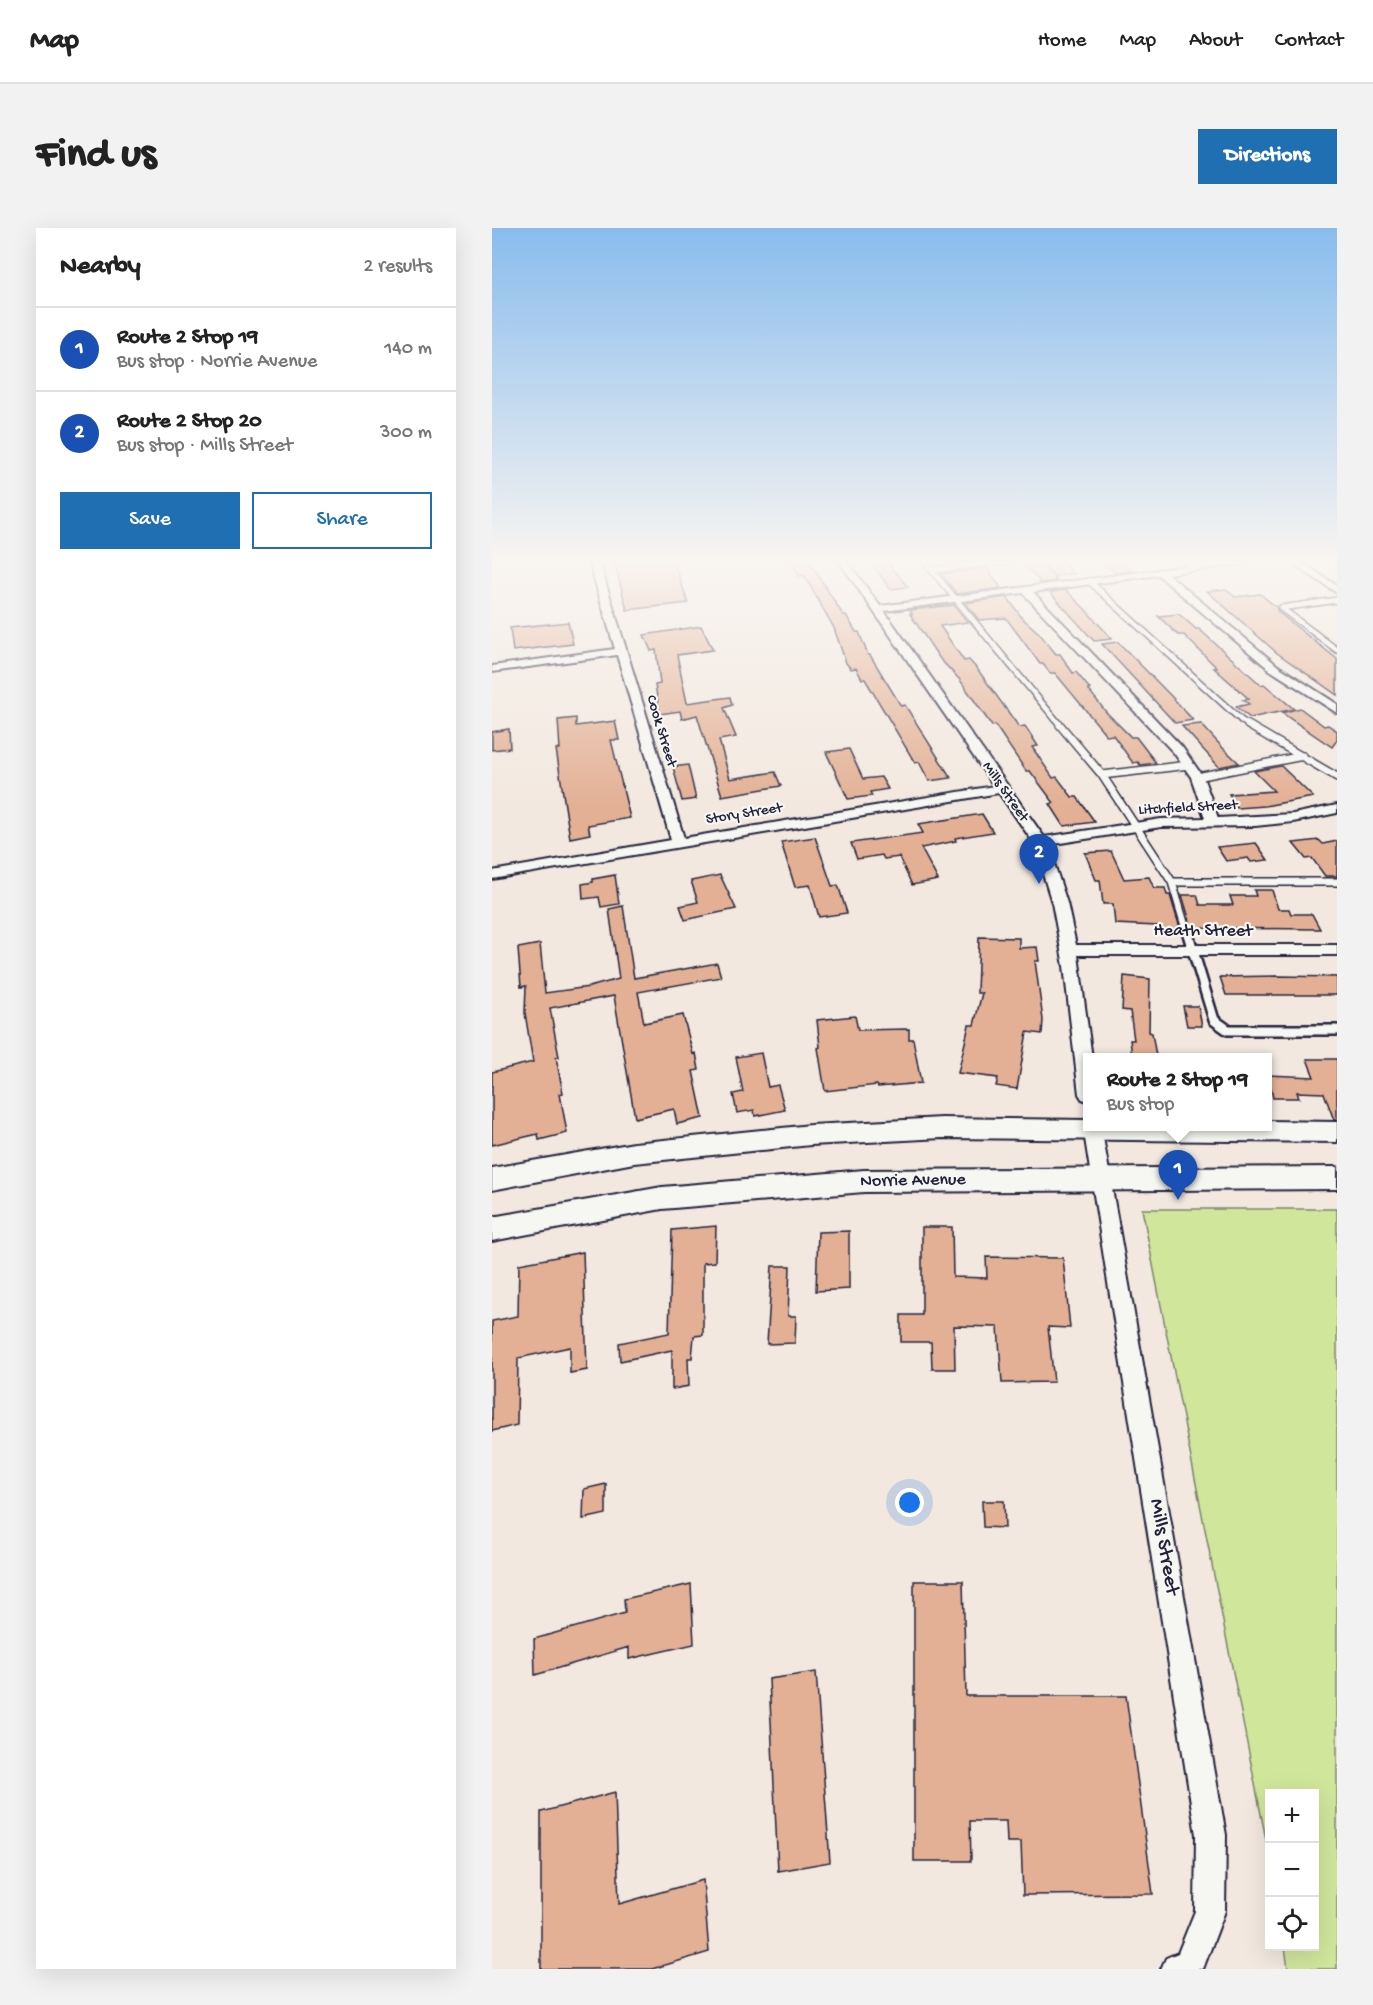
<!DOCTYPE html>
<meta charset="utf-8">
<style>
body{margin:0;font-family:"Gochi Hand",sans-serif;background:#f2f2f2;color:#222}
.controls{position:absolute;right:18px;bottom:18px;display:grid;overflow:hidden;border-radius:0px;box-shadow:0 6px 24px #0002}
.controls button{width:54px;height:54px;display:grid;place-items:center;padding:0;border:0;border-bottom:2px solid #e0e0e0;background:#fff;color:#222;font:30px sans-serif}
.you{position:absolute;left:418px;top:1275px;width:21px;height:21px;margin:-15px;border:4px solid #fff;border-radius:50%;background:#1a73e8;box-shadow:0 0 0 9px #1a73e833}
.badge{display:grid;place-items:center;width:39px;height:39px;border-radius:50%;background:#1f6fb2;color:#fff;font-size:20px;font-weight:700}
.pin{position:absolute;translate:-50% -50px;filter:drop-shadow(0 2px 3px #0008)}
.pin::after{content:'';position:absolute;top:32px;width:21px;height:18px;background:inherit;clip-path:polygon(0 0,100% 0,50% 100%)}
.popup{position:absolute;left:591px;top:825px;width:189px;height:78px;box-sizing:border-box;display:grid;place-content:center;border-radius:0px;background:#fff;filter:drop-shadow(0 2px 4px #0005);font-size:20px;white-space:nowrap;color:#767676}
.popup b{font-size:22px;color:#222}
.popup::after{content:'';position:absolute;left:50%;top:100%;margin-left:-12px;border:12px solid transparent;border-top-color:#fff}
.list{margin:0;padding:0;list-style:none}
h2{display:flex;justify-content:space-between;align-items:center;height:78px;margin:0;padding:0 24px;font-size:26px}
h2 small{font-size:20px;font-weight:400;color:#767676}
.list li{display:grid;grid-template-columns:39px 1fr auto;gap:18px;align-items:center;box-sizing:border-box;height:84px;padding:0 24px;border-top:2px solid #e0e0e0}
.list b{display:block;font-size:22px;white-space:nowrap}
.list p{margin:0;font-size:20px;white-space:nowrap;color:#767676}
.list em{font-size:20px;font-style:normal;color:#767676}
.actions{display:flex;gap:12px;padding:18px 24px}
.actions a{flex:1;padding:14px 0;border:2px solid #1f6fb2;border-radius:0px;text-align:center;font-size:21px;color:#1f6fb2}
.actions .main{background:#1f6fb2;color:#fff}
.icon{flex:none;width:33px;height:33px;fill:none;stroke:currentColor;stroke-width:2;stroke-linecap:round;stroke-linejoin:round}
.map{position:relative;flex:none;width:845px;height:1741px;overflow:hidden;border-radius:0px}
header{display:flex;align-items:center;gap:36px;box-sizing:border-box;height:84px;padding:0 30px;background:#fff;border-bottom:2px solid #e0e0e0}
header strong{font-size:28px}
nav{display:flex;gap:33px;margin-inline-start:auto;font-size:21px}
.intro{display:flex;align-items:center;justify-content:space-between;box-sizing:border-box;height:144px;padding:0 36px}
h1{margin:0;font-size:42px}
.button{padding:15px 27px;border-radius:0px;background:#1f6fb2;color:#fff;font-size:21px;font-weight:700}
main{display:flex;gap:36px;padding:0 36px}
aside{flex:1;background:#fff;border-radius:0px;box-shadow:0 6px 24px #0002}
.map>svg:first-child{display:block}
.green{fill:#d0e69b;stroke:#79846b;stroke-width:1.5}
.building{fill:#e3b095;stroke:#22223b;stroke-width:1.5}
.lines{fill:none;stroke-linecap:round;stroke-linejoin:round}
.lane-far2-casing{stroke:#22223b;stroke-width:8}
.lane-far1-casing{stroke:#22223b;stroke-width:10}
.lane-casing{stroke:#22223b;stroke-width:14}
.street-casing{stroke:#22223b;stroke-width:4}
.secondary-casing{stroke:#22223b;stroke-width:4}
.lane-far2{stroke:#f6f6f2;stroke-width:5}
.lane-far1{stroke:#f6f6f2;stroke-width:7}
.lane{stroke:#f6f6f2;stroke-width:9}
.street{fill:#f6f6f2;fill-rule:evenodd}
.secondary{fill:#f6f6f2;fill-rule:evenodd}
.labels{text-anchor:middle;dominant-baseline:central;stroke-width:4.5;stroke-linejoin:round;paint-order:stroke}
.far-street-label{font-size:15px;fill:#22223b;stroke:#f6f6f2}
.street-label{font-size:18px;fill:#22223b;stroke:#f6f6f2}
.near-street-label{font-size:21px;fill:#22223b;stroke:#f6f6f2}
</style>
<header>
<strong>Map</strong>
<nav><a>Home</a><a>Map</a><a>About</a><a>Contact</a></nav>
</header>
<div class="intro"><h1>Find us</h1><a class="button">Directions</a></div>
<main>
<aside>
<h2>Nearby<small>2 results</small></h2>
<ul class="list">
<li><span class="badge" style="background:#1a4fb4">1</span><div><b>Route 2 Stop 19</b><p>Bus stop · Norrie Avenue</p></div><em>140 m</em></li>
<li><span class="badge" style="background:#1a4fb4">2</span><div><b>Route 2 Stop 20</b><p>Bus stop · Mills Street</p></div><em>300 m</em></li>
</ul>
<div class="actions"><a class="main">Save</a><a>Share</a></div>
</aside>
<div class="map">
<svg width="845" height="1741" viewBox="0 0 845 1741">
<rect width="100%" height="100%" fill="#f2e8df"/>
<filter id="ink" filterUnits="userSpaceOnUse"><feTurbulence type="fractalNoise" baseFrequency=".0167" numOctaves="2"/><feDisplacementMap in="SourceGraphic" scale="12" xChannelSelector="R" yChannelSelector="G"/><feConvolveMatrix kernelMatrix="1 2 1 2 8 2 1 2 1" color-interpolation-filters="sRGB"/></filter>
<g filter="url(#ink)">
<!-- green -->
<path class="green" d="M650,981H845V1741H796L793,1719L822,1718V1566H778L777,1627Z"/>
<!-- building -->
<path class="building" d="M122,333H182L196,375L135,382Z
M299,333H317L351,387H354L364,404H367L376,427H378L409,478L413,477L459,550L437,553L427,534L423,535L373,451H370L364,440L359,441L354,435L342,400L312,347L307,348Z
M378,333H394L416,359L398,361Z
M529,333H547L565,353L549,355Z
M549,333H570L582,346L562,348Z
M609,333H628L640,343L623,345Z
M495,340L509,360L465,366L449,346Z
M734,361L743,369L768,366L784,379L786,384L845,431V467L785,425L715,363Z
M574,362L592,380L620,411L602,413L558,364Z
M515,369L530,390L547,405L564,426H568L581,445L584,444L598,461H596L614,484L639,509H644L664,535L648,537L646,534L641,535L621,507L615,508L563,445H558L551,436H548L514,390L487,392L473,375Z
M462,377L476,394L448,398L472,433L477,432L486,442L527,499L533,498L546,518L540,519L561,550L565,549L580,569H585L603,594L572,598L558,576L562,575L538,543H534L503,497L500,498L468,452L448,431L418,386H420L418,382Z
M687,386L704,401H707L769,457L772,456L802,481L758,490L744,479L757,476L751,472L757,471L722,440H725L692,407H686L666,388Z
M76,394L81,416L21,423L18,400Z
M209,398L221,422L185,427L195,475L238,469L240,477L232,480L244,509L227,512L238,551L283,544L289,558L230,568L205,487L190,491L188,483L168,486L163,457L168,456L164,422L159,423L152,407Z
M626,414L681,470L701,492L683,495L610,416Z
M808,480L832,498L836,497L845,503V512L840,519L790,485Z
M84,490V498L123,493L127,512H119L138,590L96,597L98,606L78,610L64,521H68L66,492Z
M709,496L730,519L747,535L727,539L690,498Z
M17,501L18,520L0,522V504Z
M357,521L371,551L389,549L396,561L378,564L380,568L356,571L334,524Z
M196,537L204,571L190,573L181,539Z
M789,538L821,569L773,578L745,580L737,566L782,563L762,543Z
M490,586L501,604L463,610L464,613L429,620L446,652L420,657L407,629L392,631L390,627L365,631L359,615L431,605L426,596Z
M323,609L340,658L346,657L355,685L327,689L318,657L303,659L289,614Z
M827,612L831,616L845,613V648H833L820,630L814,631L801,615Z
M764,615L776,632L759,634L756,630L734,633L725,619Z
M619,623L632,651L657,649L662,660H673L675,667H678L688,700L666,702L665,698L623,696L621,676H611L608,652H604L593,625Z
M123,647L127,676L109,679L107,669L91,671L90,656L101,654V651Z
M228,647L244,681L193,692L188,678L206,674L199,653Z
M762,662H780L786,681H797L799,686H820L828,701L700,700L690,667H705L708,677H741L738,668H764Z
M131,678L142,750L225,735L229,749L146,764L152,795L191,787L201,826L204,825L207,842L201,843L211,890L185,896L182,881L143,890L122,768L58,780L67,829H64L71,865L68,866L75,905L47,912L46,906L0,917V844L41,834L33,785L34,758L29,759L26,720L48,716L53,765L97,759L127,751L117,681Z
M487,709L527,710V720L545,719L547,733H543L551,792L550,806L535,804L525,861L504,858L506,850L466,845L477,797H482L490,765H485Z
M632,748L658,751L657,804L660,805L664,828L640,827L638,812H642L638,783L630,782Z
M785,748L845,749V767H734L728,749Z
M691,778H706L710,798H695Z
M363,788L366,802L417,801V811H421L429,855L386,859L385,857L333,863L326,820L328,819L325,792Z
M269,825L276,859L286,857L293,882L263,888L262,882L245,885L241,866L251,864L244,829Z
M815,831H845V892H842L832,865L805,864L807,870H781L776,847L822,849Z
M224,998L223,1034L211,1035V1107L202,1108L200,1130H196L197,1158L180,1161V1122L128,1133L127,1115L177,1105L180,1002Z
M430,999H460L461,1049L495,1050L494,1029L571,1030L578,1100L556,1099L562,1154L510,1155L506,1099L462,1098L463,1141H440L439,1114H409V1087H430Z
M357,1003V1061L324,1063L326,1004Z
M91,1024L95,1142L78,1145V1119L26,1130L25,1197L0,1203V1093L26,1088L27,1036Z
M280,1038H298L296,1088H304L303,1115L275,1116Z
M114,1256V1286L91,1291L92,1261Z
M490,1273H512L513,1300L491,1299Z
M422,1353H471L474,1468H634L661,1666L531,1667L529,1614H515L514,1593H478L479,1633H422Z
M199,1356L202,1416L137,1431V1419L43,1447L42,1411L133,1385L132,1371Z
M324,1444L338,1634L286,1643L277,1451Z
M123,1564L127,1676L211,1652L217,1724L160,1741H49V1584Z"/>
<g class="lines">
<defs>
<path id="lane-far2" d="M432,333L569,498
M693,333L701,339
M440,342L516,333
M597,353L750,493L759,498
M845,372L789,380L845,422"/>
<path id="lane-far1" d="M568,497L610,547L680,654L696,708
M756,497L845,549
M610,547L697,537
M705,549L811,528
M680,654H845"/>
<path id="lane" d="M696,706L722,792L736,802H845"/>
<path id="street" d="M97,333H107L192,610L502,558L347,333H355L388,378L734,333H756L752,336L676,346L786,438L845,476V485L778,442L666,347L541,364L690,519L711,549L726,590L801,586L845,577V585L801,594L763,598L669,599L556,617L575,675L584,717H845V727H586L600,830H596V873L590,871L587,866L572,738L560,675L541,614L507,565L0,651V643L179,612L125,427L0,444V438L123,421ZM531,365L682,525L699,549L713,590L669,591L552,609L392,383Z
M797,333H808L845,358V365Z
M596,892V898H609L734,1607L733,1683L711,1741H669L674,1730L686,1725L703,1683L704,1607L591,898Z"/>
<path id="secondary" d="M450,890L596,892V898H776V893L845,894V914L450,910L319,917L142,935L0,962V940L142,915L319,897Z
M845,939V961L372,964L170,981L0,1013V989L170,959L372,942Z"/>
</defs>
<!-- lane-far2 casing -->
<use href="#lane-far2" class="lane-far2-casing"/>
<!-- lane-far1 casing -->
<use href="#lane-far1" class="lane-far1-casing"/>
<!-- lane casing -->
<use href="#lane" class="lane-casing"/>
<!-- street casing -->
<use href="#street" class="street-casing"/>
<!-- secondary casing -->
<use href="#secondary" class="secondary-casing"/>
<!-- lane-far2 -->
<use href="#lane-far2" class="lane-far2"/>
<!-- lane-far1 -->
<use href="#lane-far1" class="lane-far1"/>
<!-- lane -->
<use href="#lane" class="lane"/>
<!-- street -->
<use href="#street" class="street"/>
<!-- secondary -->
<use href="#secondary" class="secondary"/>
</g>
</g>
<!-- sky -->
<linearGradient id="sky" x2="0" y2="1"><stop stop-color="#89bced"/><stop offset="0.58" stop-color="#f9f5f1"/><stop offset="1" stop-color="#f9f5f1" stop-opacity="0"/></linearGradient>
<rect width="845" height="576" fill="url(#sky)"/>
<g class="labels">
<!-- far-street labels -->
<g class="far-street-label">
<text transform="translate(169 503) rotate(73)">Cook Street</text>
<text transform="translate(513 564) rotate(55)">Mills Street</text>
<text transform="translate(696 580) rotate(-3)">Litchfield Street</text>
<text transform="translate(252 586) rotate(-9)">Story Street</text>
</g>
<!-- street labels -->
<g class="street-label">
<text x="711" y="703">Heath Street</text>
<text transform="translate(421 953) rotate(-1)">Norrie Avenue</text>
</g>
<!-- near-street labels -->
<g class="near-street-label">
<text transform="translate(671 1319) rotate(80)">Mills Street</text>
</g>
</g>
</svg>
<div class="controls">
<button>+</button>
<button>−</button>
<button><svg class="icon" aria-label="locate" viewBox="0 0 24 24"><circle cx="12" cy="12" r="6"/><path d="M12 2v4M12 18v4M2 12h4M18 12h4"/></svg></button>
</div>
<div class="you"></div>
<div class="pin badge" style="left:686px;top:972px;background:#1a4fb4">1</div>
<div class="popup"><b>Route 2 Stop 19</b>Bus stop</div>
<div class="pin badge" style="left:547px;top:656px;background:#1a4fb4">2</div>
</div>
</main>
